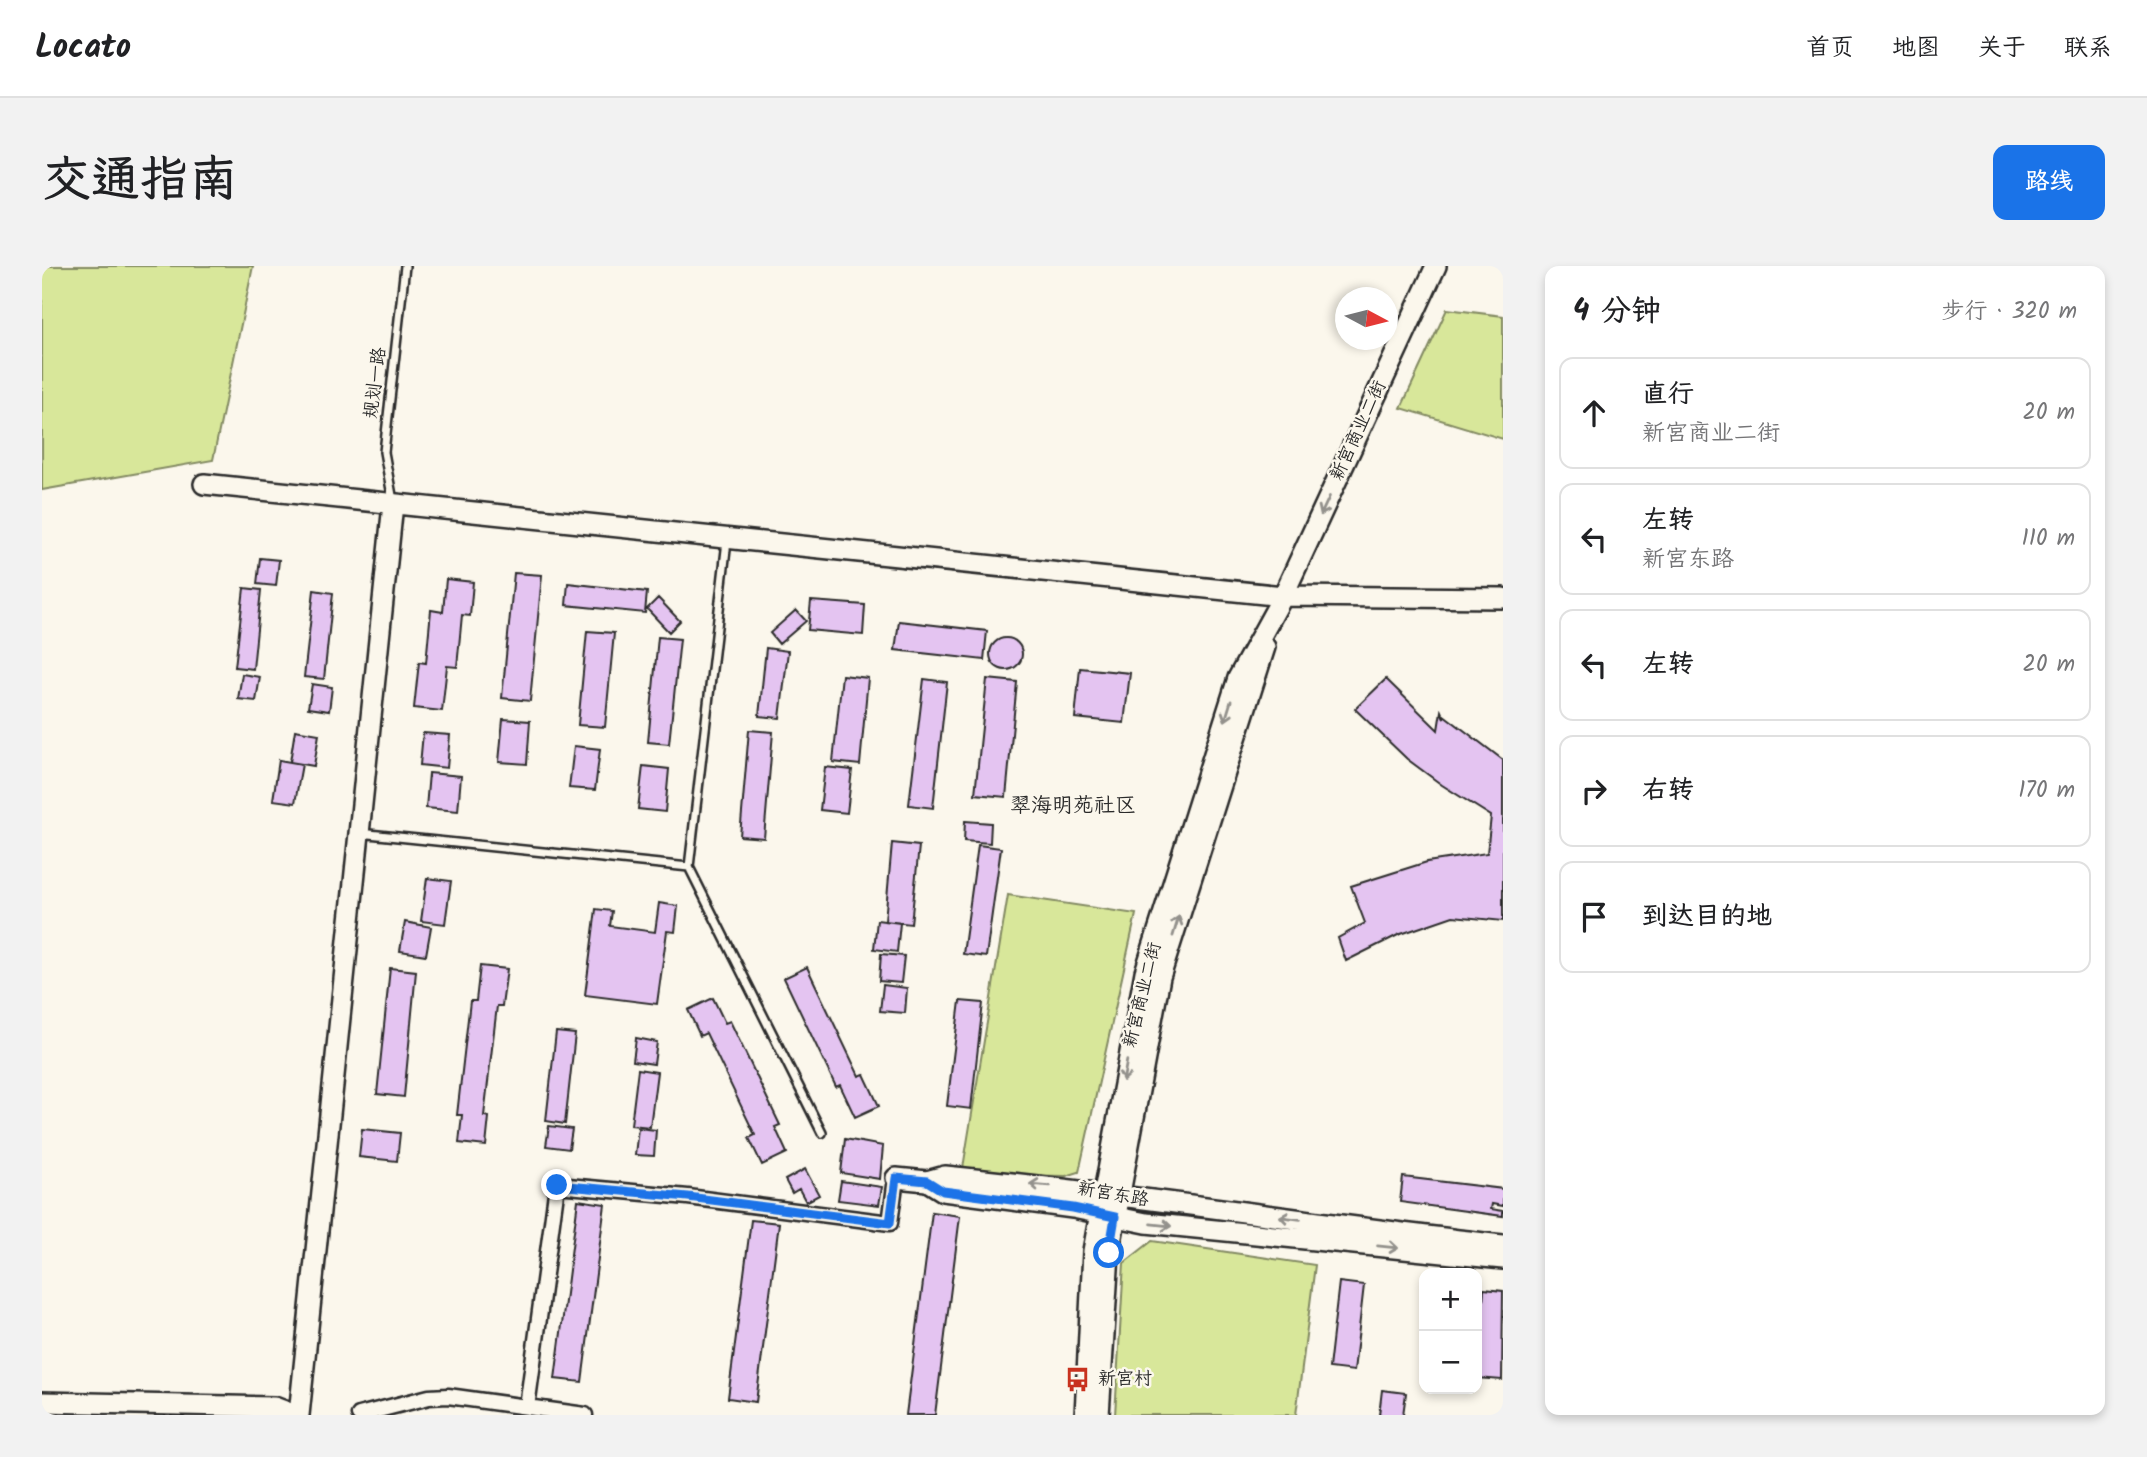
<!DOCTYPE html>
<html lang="zh">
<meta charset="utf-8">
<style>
body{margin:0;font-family:Kalam,"LXGW WenKai TC",sans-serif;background:#f2f2f2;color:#202124}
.controls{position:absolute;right:21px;bottom:21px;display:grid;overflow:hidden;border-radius:14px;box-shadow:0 4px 10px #0003}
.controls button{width:63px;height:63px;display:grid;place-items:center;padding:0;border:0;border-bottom:2px solid #e0e0e0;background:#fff;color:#202124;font:35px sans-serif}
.compass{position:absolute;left:1293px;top:21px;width:63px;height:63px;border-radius:50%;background:#fff;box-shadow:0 4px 10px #0003;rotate:97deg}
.stop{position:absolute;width:21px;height:21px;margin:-16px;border:5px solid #1a73e8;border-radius:50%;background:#fff}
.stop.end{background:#1a73e8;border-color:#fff;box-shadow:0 2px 7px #0008}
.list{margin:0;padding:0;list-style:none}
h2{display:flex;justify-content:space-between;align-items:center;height:91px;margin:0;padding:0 28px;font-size:30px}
h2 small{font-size:23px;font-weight:400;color:#757577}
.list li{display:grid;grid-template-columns:46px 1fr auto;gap:21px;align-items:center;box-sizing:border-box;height:112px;margin:0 14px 14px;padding:0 14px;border:2px solid #e0e0e0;border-radius:14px}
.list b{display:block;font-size:26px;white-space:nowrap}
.list p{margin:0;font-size:23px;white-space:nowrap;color:#757577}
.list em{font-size:23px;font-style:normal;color:#757577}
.icon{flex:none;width:38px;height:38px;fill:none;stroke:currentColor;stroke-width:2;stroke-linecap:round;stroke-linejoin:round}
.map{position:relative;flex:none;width:1461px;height:1149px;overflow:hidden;border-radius:14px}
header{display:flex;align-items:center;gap:42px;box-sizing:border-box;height:98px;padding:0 35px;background:#fff;border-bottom:2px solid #e0e0e0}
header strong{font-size:33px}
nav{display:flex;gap:38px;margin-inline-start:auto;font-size:24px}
.intro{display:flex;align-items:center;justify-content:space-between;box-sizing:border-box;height:168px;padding:0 42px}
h1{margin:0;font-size:49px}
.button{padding:18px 32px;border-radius:14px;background:#1a73e8;color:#fff;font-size:24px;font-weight:700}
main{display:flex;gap:42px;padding:0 42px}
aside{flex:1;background:#fff;border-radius:14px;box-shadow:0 4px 10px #0003}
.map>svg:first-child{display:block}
.green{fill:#d8e79a;stroke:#828962;stroke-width:2}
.building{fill:#e4c4f1;stroke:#2b2b2b;stroke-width:2}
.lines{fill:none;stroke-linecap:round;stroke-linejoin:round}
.service-casing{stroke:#2b2b2b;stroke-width:12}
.minor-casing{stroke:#2b2b2b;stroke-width:19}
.tertiary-casing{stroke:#2b2b2b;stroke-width:24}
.service{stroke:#fbf7ec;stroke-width:7}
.minor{stroke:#fbf7ec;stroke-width:14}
.tertiary{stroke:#fbf7ec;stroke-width:19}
.oneway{stroke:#93918c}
.route{stroke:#1a73e8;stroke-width:9}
.labels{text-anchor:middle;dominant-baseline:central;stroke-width:5;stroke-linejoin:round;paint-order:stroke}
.street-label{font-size:18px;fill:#2b2b2b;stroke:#fbf7ec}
.poi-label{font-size:18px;fill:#2b2b2b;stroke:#fbf7ec;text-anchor:start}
.quarter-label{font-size:21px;fill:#2b2b2b;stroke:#fbf7ec}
</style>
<header>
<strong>Locato</strong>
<nav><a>首页</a><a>地图</a><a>关于</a><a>联系</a></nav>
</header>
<div class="intro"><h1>交通指南</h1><a class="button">路线</a></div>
<main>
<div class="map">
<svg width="1461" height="1149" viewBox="0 0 1461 1149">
<rect width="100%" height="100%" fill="#fbf7ec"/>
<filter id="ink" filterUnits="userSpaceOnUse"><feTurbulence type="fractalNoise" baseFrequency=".0143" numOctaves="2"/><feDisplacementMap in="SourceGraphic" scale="14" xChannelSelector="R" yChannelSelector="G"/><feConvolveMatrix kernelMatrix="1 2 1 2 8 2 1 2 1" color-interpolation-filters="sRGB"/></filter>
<g filter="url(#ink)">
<!-- green -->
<path class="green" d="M0,0H211L171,194L0,224Z
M1405,43L1461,50V173L1359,142Z
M966,629L1094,648L1037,906L1024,910L920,908Z
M1110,975L1273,999L1254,1149H1073L1082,997Z"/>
<!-- building -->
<path class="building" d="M218,292L237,294L234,320L215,318Z
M472,307L500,309L488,435L460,432Z
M404,313L431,316L428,350L420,349L415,401L405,400L400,445L372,442L377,396L384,397L389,344L401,346Z
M526,317L605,326L603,347L524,339Z
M202,322L219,324L211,403L193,401Z
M272,324L291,327L282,413L262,411Z
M616,332L638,355L627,366L605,343Z
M769,335L823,339L821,369L766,364Z
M754,344L764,355L737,378L728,367Z
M857,355L945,365L942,394L853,384Z
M545,365L572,367L563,461L536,459Z
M616,371L638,373L627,478L606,476Z
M948 388a16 16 0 1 1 32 0a16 16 0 1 1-32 0Z
M724,382L746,385L738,452L717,450Z
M1038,402L1088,407L1082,457L1033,452Z
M200,408L218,411L214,435L196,433Z
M800,409L826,412L818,499L791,496Z
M882,413L905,416L891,542L867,539Z
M945,413L975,416L964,531L933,528Z
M1344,413L1396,464L1399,445L1402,452V449L1461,494V655L1411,650L1356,669L1304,695L1296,672L1323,657L1309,620L1385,596L1445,587L1449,550L1400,519L1365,493L1313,443Z
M270,418L290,421L287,445L266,442Z
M461,453L488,455L485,498L457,496Z
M253,464L277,468L272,500L248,496Z
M707,464L731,466L722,572L698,570Z
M381,467L408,469L405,502L378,499Z
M532,480L558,483L553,524L527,522Z
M237,494L260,498L253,537L231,534Z
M601,500L627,503L623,546L596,543Z
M783,501L810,504L805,547L778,544Z
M387,507L419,510L416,545L384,542Z
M923,555L949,557L948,577L922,575Z
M850,577L877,580L869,658L843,655Z
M936,579L959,582L944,691L921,688Z
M385,612L409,615L403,658L379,655Z
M617,637L636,640L633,666L625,665L615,738L543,729L554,643L570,645L568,660L613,666Z
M835,654L858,657L855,686L832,683Z
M363,656L389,661L384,689L358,685Z
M839,688L862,690L859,717L837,715Z
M438,700L465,703L460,740H455L442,850L447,851L444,880L417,877L420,849H415L428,735H434Z
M765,701L817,810L822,808L837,840L813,851L798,819L794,821L742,712Z
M348,702L374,705L362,831L335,828Z
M841,719L865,722L863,747L838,745Z
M671,732L683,757L688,755L738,859L733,861L745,887L720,899L707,872L713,869L664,767L658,770L646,744Z
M918,735L941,737L929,843L905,840Z
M514,766L533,768L523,858L504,855Z
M594,772L615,776L612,798L591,795Z
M596,803L615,806L608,861L589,859Z
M507,860L530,863L527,883L504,880Z
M596,862L614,864L612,890L593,889Z
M320,863L358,867L355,895L317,891Z
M803,873L841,880L838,913L799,907Z
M763,903L777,929L764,936L757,923L750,927L743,914Z
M1361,911L1461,923V940L1450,938L1449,943L1461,945V950L1358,936Z
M799,915L840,921L837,939L796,934Z
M536,934L563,938L540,1116L513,1113Z
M890,946L918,950L893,1149H864Z
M709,954L737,957L714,1136L686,1132Z
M1297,1016L1322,1019L1312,1105L1287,1102Z
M1442,1023L1461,1025L1460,1114L1435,1112Z
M1340,1124L1364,1127L1361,1149H1337Z"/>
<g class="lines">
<defs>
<path id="service" d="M351,235L342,186L363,0
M317,567L647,601L780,867
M647,601L685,275"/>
<path id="minor" d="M485,1141L515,919L646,931L848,957L854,912
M317,1149L387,1131L406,1130L543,1149"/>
<path id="tertiary" d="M162,218L1241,330L1461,332
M854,912L885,915L903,910C1090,928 1275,958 1461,979
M885,915L901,925L1031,942L1104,957L1461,993
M0,1136L232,1141L253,1149
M257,1149L351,238
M1043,1149L1051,985L1103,706L1196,412L1241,330L1394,0
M1057,1149L1067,987L1118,711L1223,381"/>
</defs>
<!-- service casing -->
<use href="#service" class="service-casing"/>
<!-- minor casing -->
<use href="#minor" class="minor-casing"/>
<!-- tertiary casing -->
<use href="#tertiary" class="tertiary-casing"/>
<!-- service -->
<use href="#service" class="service"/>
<!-- minor -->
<use href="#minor" class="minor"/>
<!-- tertiary -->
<use href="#tertiary" class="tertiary"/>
</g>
<!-- one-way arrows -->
<defs><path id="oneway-shaft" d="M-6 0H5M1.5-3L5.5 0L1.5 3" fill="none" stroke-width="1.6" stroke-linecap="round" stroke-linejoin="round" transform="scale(1.75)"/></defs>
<g class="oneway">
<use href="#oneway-shaft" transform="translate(1283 240) rotate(115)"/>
<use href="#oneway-shaft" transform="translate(1186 445) rotate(107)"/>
<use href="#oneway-shaft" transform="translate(1134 660) rotate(-73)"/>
<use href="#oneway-shaft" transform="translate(1083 805) rotate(100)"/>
<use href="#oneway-shaft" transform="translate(998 919) rotate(-175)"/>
<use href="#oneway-shaft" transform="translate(1248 952) rotate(-173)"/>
<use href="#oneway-shaft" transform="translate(1119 959) rotate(6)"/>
<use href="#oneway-shaft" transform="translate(1346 981) rotate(6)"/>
</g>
</g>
<g class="lines" filter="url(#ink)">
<!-- route -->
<path class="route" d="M515,919L646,931L848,957L854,912L885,915L901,925L1031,942L1073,951L1067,987"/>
</g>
<!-- icons -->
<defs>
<symbol id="bus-bare" viewBox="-9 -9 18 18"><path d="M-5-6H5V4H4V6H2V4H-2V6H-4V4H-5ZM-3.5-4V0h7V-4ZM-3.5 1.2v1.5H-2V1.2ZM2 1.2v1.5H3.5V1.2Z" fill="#c8321e" stroke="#fbf7ec" stroke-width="2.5" paint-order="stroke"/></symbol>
</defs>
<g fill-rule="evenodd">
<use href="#bus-bare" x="1018" y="1096" width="35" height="35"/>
</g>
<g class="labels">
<!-- street labels -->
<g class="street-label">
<text transform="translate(334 117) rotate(-83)">规划一路</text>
<text transform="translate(1317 165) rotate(-65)">新宫商业二街</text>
<text transform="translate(1101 729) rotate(-76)">新宫商业二街</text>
<text transform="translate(1071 929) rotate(10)">新宫东路</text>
</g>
<!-- poi labels -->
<g class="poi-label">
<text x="1056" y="1113">新宫村</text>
</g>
<!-- quarter labels -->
<g class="quarter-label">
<text x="1031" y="540">翠海明苑社区</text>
</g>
</g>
</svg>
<div class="controls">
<button>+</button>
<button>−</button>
</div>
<svg class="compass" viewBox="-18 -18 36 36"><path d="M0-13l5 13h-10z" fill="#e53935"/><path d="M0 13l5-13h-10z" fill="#757577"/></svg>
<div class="stop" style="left:1067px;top:987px"></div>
<div class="stop end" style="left:515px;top:919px"></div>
</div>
<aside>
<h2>4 分钟<small>步行 · 320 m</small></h2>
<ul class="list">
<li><svg class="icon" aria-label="ahead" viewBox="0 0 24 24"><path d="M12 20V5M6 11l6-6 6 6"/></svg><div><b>直行</b><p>新宫商业二街</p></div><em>20 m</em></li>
<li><svg class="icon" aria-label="left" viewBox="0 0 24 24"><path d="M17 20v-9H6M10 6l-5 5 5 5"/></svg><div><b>左转</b><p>新宫东路</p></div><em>110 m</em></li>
<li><svg class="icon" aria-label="left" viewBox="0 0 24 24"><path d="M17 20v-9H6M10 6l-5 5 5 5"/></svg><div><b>左转</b></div><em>20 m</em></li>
<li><svg class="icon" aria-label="right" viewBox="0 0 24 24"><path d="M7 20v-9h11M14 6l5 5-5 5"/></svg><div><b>右转</b></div><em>170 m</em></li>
<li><svg class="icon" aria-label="arrive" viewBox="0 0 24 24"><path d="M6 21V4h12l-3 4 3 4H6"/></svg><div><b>到达目的地</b></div></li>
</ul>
</aside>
</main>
